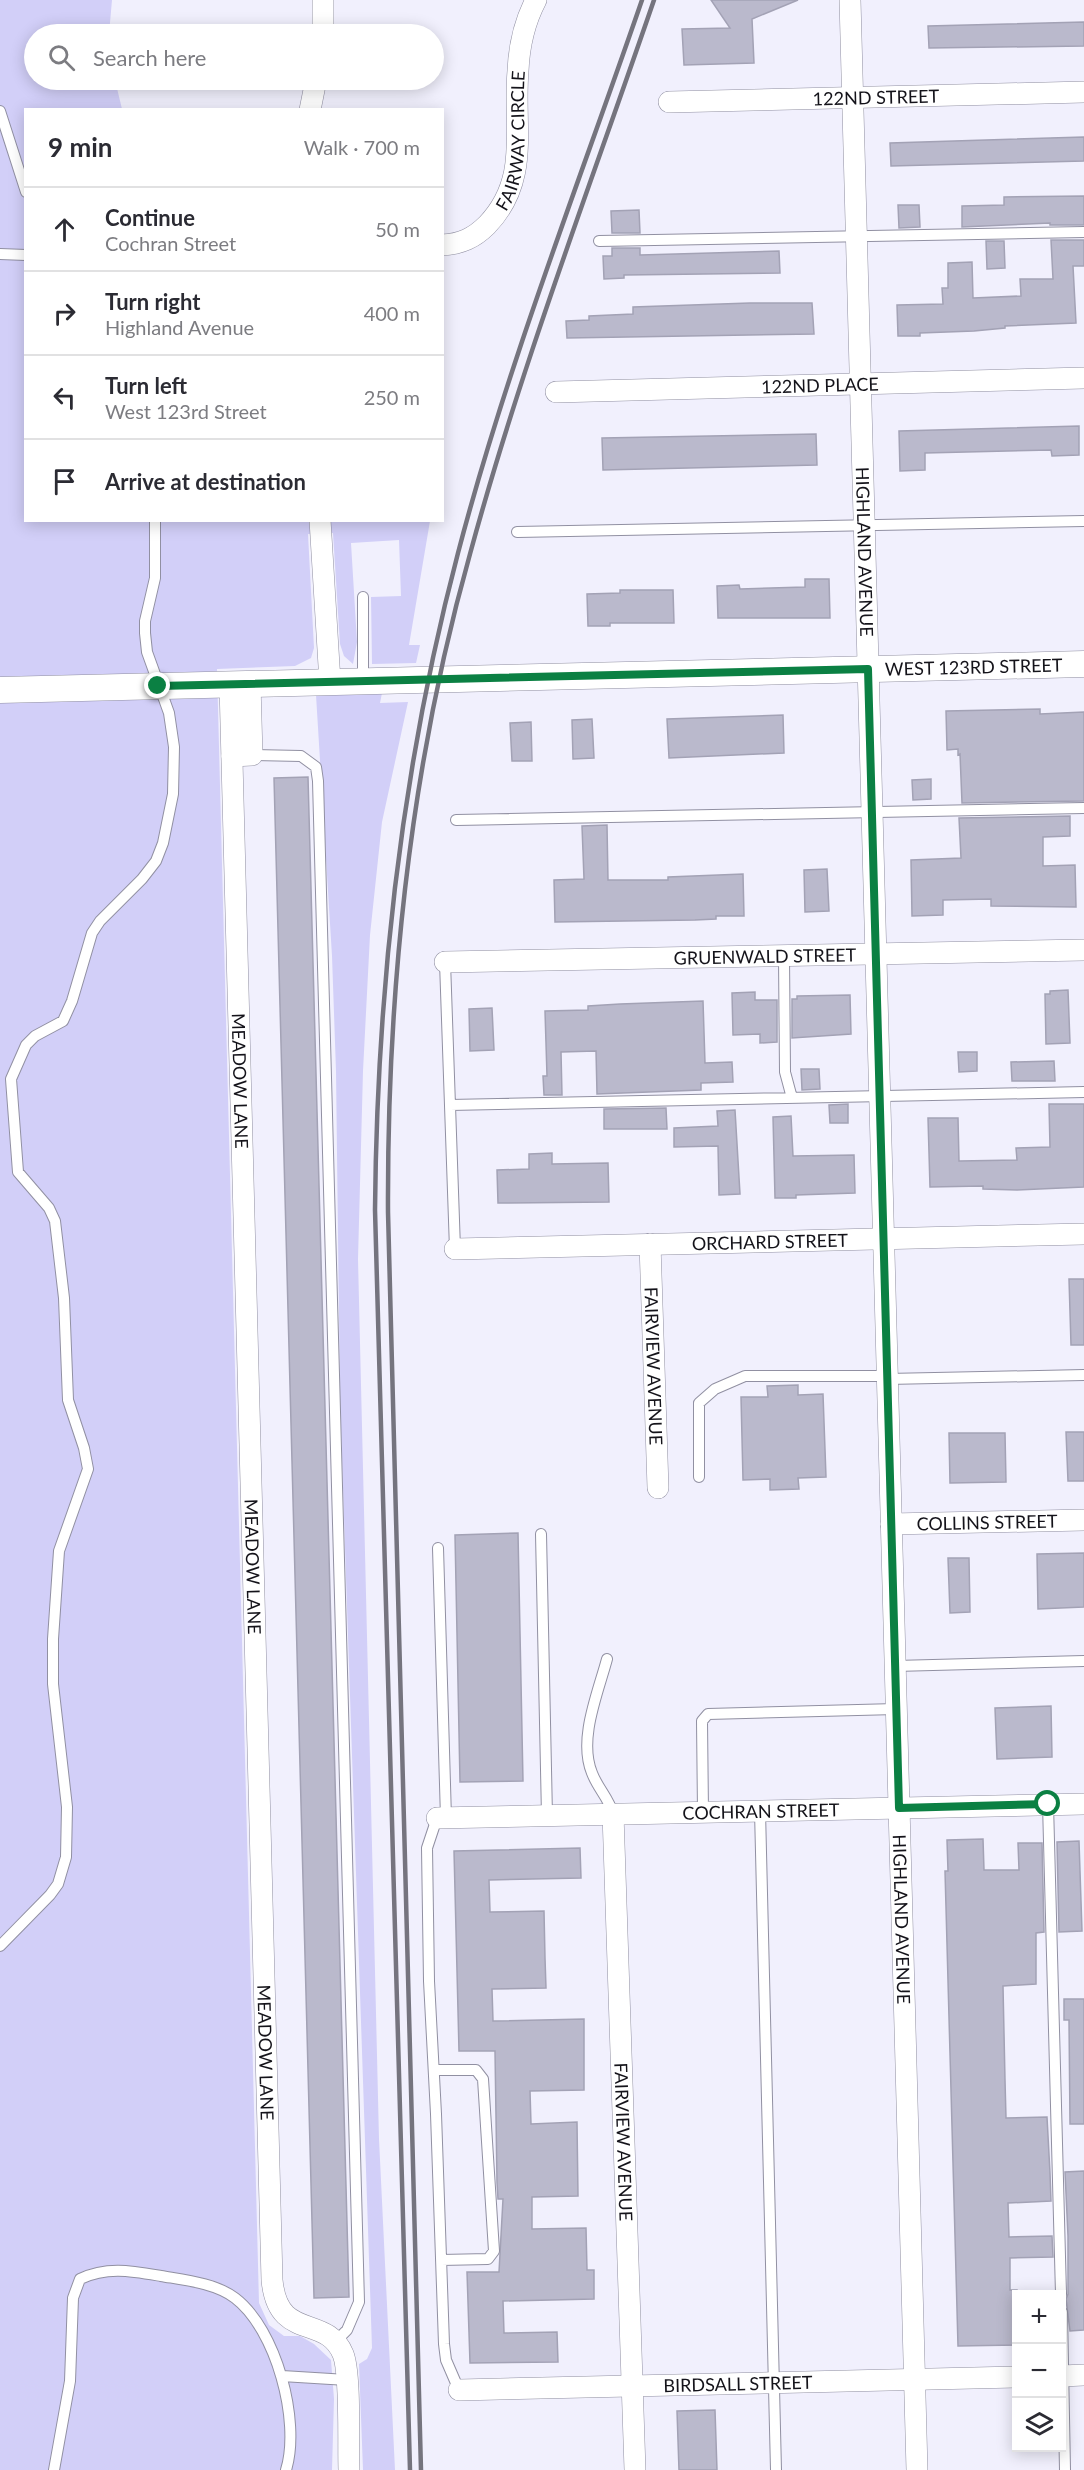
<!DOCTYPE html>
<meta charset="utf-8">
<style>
body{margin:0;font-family:Lato,sans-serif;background:#f7f7f7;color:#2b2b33}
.controls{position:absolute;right:18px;bottom:18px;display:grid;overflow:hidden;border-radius:0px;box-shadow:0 3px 15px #0003}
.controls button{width:54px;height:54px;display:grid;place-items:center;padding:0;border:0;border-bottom:2px solid #e1e1e2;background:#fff;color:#2b2b33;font:30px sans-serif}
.stop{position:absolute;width:18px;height:18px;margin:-14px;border:4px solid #0b8043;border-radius:50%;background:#fff}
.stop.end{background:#0b8043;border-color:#fff;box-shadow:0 2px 6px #0008}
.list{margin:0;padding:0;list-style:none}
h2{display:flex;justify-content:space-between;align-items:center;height:78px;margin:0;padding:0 24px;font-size:26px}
h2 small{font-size:20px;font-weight:400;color:#7c7c81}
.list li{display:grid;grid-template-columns:39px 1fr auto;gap:18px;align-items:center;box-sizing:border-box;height:84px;padding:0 24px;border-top:2px solid #e1e1e2}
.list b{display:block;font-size:22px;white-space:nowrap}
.list p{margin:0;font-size:20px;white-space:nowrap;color:#7c7c81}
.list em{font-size:20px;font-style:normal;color:#7c7c81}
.icon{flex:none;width:33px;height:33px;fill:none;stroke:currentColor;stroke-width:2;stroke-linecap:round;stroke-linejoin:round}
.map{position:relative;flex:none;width:1084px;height:2470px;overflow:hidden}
.search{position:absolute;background:#fff;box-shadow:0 3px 15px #0003;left:24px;top:24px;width:420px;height:66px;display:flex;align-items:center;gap:15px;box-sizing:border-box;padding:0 21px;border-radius:33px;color:#7c7c81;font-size:22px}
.panel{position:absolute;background:#fff;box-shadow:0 3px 15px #0003;left:24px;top:108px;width:420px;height:414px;border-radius:0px}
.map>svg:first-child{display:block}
.green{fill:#d2cff8}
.building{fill:#bab9cc;stroke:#a3a2b5;stroke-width:1.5}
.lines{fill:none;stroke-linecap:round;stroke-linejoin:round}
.service-casing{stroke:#9190a2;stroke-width:12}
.minor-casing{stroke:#9190a2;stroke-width:22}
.tertiary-casing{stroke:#9190a2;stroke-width:27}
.service{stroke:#fff;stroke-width:10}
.minor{stroke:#fff;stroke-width:21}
.tertiary{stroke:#fff;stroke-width:26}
.rail{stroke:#75747e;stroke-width:4.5}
.route{stroke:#0b8043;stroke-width:8}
.labels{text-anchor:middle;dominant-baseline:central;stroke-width:6;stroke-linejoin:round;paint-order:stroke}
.street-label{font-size:18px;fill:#14131a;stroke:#fff}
</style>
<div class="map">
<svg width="1084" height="2470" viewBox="0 0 1084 2470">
<rect width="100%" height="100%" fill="#f1f0fd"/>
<!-- green -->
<path class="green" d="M0,0H112L109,34H34V80H115L122,109L26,110V520L430,521L409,645H420L416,663L372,664L371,597L401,596L399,540L351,543L357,642L353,664L344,656L340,644L333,533L308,534L314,648L311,658L295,666L217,669L259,2303L269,2325L284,2336H300L314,2344L331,2360L334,2399L332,2470H0Z
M382,693L380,703L408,702L382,822L370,935L363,1071L358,1259L379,2139L395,2470H363L359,2364L367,2359L372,2348L340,1399L336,1071L332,956L316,695Z"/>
<!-- building -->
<path class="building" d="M711,0H798L752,19L754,63L684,65L682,29L730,28Z
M1084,22V46L929,48L928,26Z
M1084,137V161L891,166L890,143Z
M1084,196V225H1050V223L962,227V206L1004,205V197Z
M898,205H919L920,227L899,228Z
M639,210L640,233H612L611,211Z
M1051,240H1084V266H1073L1076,323L1005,326V328L974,331L920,333V336H898L897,305L943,304L942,288H948V263L972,262L973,298L1021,296L1020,279H1053Z
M986,241H1004L1005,268L987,269Z
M612,248H640V255L779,251L780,273L624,275V278L604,279L603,256H612Z
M750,303H812L814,334L567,338L566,321L589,320V316L633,314V307Z
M1079,426V455L1052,456L1051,450L925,453V470L900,471L899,431Z
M816,434L817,465L603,470L602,438Z
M805,579H829L830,618H718L717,586L739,585L740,589L805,587Z
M620,590H673L674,623H610V626H588L587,594L620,593Z
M1040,709V714L1084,712V801L962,803L960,754L958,755V749L947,750L946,711Z
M783,715L784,753L669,758L667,719Z
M592,719L594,758L573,759L572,720Z
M531,722L532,761H512L510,723Z
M308,777L349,2297L314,2298L274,778Z
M931,779V799L913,800L912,780Z
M1070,816V836L1043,837V866L1075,865L1076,907L991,906V899L943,900V915L912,916L911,860L961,858L959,818Z
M607,825L608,880H668V877L743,874L744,916H716V919L695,920L555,922L554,880L584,879L582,826Z
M827,869L829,911L805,912L804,870Z
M1068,990L1070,1043L1046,1044L1045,994H1050V991Z
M755,992V1000H777V1042L760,1043V1034L733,1035L732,993Z
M850,995L851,1034L792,1038V999H797V996Z
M703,1001L705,1063L732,1062L733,1082L701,1083V1090L597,1094L596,1051L561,1052L562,1095H544L543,1076H547L545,1011L588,1010V1006L620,1004Z
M492,1008L494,1050L470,1051L469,1009Z
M958,1052H977V1071L959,1072Z
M1054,1061L1055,1081H1012L1011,1062Z
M801,1069H819L820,1089L802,1090Z
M848,1104V1123H830L829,1105Z
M1049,1104H1084V1187L1017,1190L983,1189V1186L930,1187L928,1118H958L959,1161L1017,1160L1016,1148L1050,1147Z
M666,1108L667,1129H604V1109Z
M735,1110L740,1194L719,1195L718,1146L674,1147V1128L718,1126L717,1111Z
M791,1116L793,1156L854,1155L855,1193L796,1195V1198H775L773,1117Z
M552,1153V1164L608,1163L609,1202L498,1203L497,1170L529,1169V1154Z
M1069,1279H1084V1345H1071Z
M798,1385V1395L823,1394L826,1477L798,1478L799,1489L770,1490V1479L743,1480L741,1397H768L767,1386Z
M1066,1432H1084V1481H1068Z
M949,1433H1005L1006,1482L950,1483Z
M518,1533L523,1781L460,1782L455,1535Z
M1084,1553V1607L1038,1609L1037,1554Z
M948,1558H969L970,1612L950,1613Z
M1051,1706L1052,1757L997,1759L995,1708Z
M983,1839L984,1870H1019L1018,1843H1042L1044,1932L1036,1933V1984L1003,1986L1005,2080L1006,2118L1047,2117L1050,2173L1051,2201L1008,2203L1009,2237L1052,2236L1053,2257L1010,2258V2290H1017V2345L958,2346L945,1871H948L947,1840Z
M1079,1841L1082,1931L1059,1932L1057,1842Z
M580,1848L581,1878L489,1880L490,1912L544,1911L545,1958L546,1988L492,1989L493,2021L584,2019V2090L530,2091L531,2124L577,2122L578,2196L532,2197V2229L586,2228L587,2270H594V2299L503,2301L504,2333L557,2332L558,2362L470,2363L467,2272H499L503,2199H498L497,2182L495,2051H459L454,1851Z
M1064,1999H1084V2124H1070L1069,2020H1064Z
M1084,2171V2330L1070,2331L1066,2299L1068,2294V2236L1065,2172Z
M715,2410L717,2470H679L677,2411Z"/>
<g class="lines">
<defs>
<path id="service" d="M0,111L26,192
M599,241L1084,232
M0,254L26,255
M517,532L1084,521
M363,681V597
M252,755L301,756L316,767L318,781L359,2302L347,2330L335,2342
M456,820L1084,808
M784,957L785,1072L792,1098
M445,962L455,1249
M450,1105L1084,1092
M887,1379L1084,1375
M699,1477V1403L715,1389L745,1376H887
M541,1534L547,1816
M438,1548L446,1818
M607,1659C598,1693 578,1739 592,1773C598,1789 609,1798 613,1814
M895,1666L1084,1661
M1048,1804L1061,2294
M760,1811L776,2470
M703,1812L702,1721L708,1714L896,1709
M437,1818L427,1848L429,1981L436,2114L444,2344L446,2360L459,2390
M0,1946L50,1895L58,1884L66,1857L67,1807L53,1684V1639L59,1551L88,1469L84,1448L68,1400L64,1298L55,1221L49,1208L18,1172L11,1079L26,1045L35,1036L63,1021L72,1001L92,933L100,921L142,879L156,861L163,843L173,794L174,747L169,713L147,652L145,633V621L155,578V520
M434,2070H476L483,2079L494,2251L488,2259L441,2260
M1062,2312L1065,2470
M282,2376L347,2380
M54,2470L70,2381L73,2298L80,2279C107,2266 132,2271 161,2276C184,2280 215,2283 235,2298C276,2329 301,2421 286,2470"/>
<g id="minor">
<path d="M323,0V34"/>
<path id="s1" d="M850,0L917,2470"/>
<path id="s2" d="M669,102L1084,92"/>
<path d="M310,110L316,80"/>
<path id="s3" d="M442,245C461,244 474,238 487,225C531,179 513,127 518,71C519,47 525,21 536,0"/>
<path id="s4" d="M556,392L1084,378"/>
<path d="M320,520L330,682"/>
<path id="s5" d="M230,685L272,2280C278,2343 326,2313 343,2354C351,2373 348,2445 349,2470"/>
<path d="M232,756L252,755L250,684"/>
<path id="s6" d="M445,962L1084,950"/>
<path id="s7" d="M650,1244L658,1488"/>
<path id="s8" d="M455,1249L1084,1234"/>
<path id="s9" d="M891,1524L1084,1520"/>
<path id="s10" d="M613,1814L635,2470"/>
<path id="s11" d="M437,1818L1084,1804"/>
<path d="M1062,2376L1084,2375"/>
<path id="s12" d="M459,2390L1016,2377"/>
</g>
<g id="tertiary">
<path id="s13" d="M0,690L1084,664"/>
</g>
</defs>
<!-- service casing -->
<use href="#service" class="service-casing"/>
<!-- minor casing -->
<use href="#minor" class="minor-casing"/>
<!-- tertiary casing -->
<use href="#tertiary" class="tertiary-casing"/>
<!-- service -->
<use href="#service" class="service"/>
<!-- minor -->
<use href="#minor" class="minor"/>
<!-- tertiary -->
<use href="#tertiary" class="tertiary"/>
<!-- rail -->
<path class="rail" d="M410,2470L375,1210C377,987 401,769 458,553C507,366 579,183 642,0
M421,2470L388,1212C387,990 410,767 470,554C521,366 591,184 654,0"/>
</g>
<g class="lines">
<!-- route -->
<path class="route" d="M158,686L868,669L899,1808L1048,1804"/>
</g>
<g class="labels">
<!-- street labels -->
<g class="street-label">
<text stroke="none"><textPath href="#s2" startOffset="207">122ND STREET</textPath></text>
<text stroke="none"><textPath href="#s3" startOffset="142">FAIRWAY CIRCLE</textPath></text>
<text stroke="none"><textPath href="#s4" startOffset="264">122ND PLACE</textPath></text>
<text stroke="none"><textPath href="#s1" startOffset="552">HIGHLAND AVENUE</textPath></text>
<text stroke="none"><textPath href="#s13" startOffset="974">WEST 123RD STREET</textPath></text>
<text stroke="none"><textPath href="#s6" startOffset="320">GRUENWALD STREET</textPath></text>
<text stroke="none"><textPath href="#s5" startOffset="396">MEADOW LANE</textPath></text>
<text stroke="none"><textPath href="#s8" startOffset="315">ORCHARD STREET</textPath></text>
<text stroke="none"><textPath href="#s7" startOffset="122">FAIRVIEW AVENUE</textPath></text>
<text stroke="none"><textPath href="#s9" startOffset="96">COLLINS STREET</textPath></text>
<text stroke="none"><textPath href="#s5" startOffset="882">MEADOW LANE</textPath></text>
<text stroke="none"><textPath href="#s11" startOffset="324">COCHRAN STREET</textPath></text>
<text stroke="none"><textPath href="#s1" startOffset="1920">HIGHLAND AVENUE</textPath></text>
<text stroke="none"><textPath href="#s5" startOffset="1368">MEADOW LANE</textPath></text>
<text stroke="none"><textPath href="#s10" startOffset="328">FAIRVIEW AVENUE</textPath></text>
<text stroke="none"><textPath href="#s12" startOffset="279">BIRDSALL STREET</textPath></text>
</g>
</g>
</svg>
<div class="controls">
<button>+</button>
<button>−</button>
<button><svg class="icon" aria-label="layers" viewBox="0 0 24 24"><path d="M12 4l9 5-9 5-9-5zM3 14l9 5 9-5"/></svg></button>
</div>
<div class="stop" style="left:1048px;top:1804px"></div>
<div class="stop end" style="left:158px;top:686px"></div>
<div class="search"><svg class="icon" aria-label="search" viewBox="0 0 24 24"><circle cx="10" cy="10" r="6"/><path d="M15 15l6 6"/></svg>Search here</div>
<section class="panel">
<h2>9 min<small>Walk · 700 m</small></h2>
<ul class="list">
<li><svg class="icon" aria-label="ahead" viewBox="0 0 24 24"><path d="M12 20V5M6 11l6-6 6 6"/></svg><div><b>Continue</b><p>Cochran Street</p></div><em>50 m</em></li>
<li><svg class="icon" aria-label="right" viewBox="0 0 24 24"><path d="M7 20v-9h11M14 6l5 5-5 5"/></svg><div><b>Turn right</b><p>Highland Avenue</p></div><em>400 m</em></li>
<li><svg class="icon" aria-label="left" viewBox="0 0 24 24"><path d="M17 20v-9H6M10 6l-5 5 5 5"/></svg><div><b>Turn left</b><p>West 123rd Street</p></div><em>250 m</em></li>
<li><svg class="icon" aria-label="arrive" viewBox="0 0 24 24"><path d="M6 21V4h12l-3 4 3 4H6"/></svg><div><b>Arrive at destination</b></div></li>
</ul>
</section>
</div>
